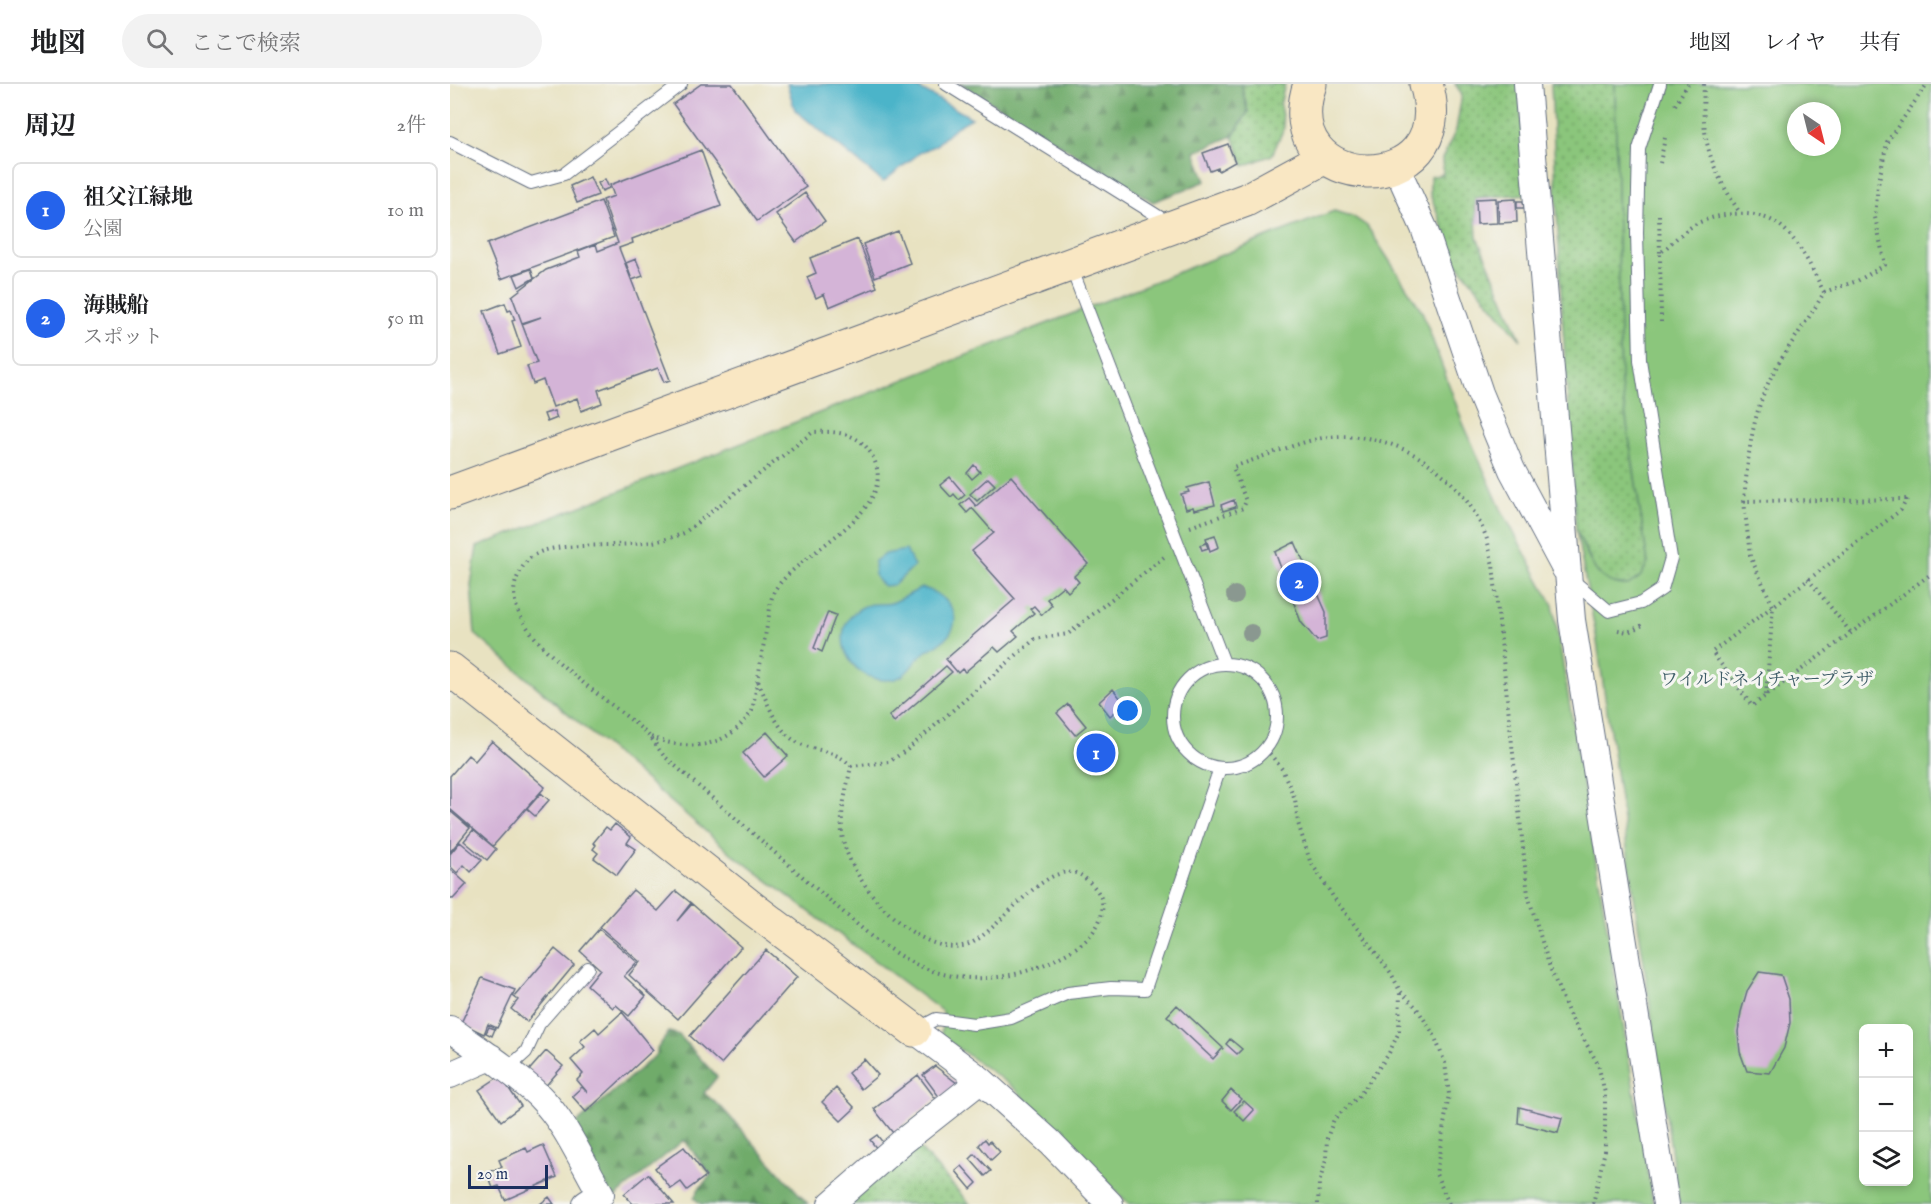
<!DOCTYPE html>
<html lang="ja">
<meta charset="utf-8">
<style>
body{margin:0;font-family:"IM FELL English","Noto Serif JP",serif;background:#f2f2f2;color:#202124}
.controls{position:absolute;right:18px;bottom:18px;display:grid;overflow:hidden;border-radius:9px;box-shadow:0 3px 9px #0003}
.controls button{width:54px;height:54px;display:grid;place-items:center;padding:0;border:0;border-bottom:2px solid #e0e0e0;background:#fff;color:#202124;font:30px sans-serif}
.compass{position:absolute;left:1337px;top:18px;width:54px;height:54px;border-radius:50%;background:#fff;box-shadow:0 3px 9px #0003;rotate:145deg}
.scale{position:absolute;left:18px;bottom:15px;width:80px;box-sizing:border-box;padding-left:6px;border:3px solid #1b2f5e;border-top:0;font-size:16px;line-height:21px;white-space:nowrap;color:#1b2f5e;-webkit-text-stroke:4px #f6f6f2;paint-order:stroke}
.you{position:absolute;left:678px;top:627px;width:21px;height:21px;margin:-15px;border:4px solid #fff;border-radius:50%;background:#1a73e8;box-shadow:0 0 0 9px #1a73e833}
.badge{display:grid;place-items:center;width:39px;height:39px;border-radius:50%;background:#2563eb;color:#fff;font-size:20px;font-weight:700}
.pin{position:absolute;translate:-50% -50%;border:3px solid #fff;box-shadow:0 2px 6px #0006}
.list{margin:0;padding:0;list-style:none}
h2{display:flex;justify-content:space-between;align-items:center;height:78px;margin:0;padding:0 24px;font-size:26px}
h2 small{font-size:20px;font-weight:400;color:#757577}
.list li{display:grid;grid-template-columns:39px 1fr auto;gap:18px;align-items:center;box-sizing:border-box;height:96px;margin:0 12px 12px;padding:0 12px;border:2px solid #e0e0e0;border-radius:9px}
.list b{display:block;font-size:22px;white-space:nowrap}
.list p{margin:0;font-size:20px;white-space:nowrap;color:#757577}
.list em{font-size:20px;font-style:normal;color:#757577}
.icon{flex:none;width:33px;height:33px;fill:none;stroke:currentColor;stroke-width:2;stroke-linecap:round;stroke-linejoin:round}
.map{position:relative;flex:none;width:1481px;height:1120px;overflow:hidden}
header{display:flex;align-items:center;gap:36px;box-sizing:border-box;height:84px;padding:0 30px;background:#fff;border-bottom:2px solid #e0e0e0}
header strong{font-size:28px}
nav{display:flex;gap:33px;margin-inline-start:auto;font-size:21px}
.search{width:420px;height:54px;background:#f2f2f2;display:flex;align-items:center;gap:15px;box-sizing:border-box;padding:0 21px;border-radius:33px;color:#757577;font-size:22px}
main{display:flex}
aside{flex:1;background:#fff}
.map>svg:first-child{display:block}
.grass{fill:url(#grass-dots);stroke:#537a6c;stroke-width:1.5}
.forest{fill:url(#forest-firs);stroke:#466d64;stroke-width:1.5}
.green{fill:#8bc67b;stroke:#537a6c;stroke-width:1.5;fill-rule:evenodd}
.water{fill:#4bb4c9;stroke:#337294;stroke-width:1.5}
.building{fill:#d4b4d7}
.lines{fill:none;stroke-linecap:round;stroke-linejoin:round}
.lane-casing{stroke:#636e81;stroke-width:14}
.street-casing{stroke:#636e81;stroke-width:28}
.secondary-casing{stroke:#636e81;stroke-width:35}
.path{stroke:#636e81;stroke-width:4;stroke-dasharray:1.5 4.5;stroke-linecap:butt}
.lane{stroke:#fff;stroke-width:12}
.street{stroke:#fff;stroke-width:26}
.secondary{stroke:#f9e7c3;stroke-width:33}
.tree{fill:#8a9890}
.labels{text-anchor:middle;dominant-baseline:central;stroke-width:6;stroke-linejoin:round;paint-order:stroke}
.park-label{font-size:18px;fill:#3d5c67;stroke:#f6f6f2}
</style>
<header>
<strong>地図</strong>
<div class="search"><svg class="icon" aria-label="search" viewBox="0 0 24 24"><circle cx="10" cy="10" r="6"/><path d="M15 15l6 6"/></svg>ここで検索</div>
<nav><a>地図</a><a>レイヤ</a><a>共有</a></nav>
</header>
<main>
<aside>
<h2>周辺<small>2件</small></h2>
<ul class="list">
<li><span class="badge">1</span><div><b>祖父江緑地</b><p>公園</p></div><em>10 m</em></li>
<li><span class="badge">2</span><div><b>海賊船</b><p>スポット</p></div><em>50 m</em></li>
</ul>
</aside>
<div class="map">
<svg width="1481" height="1120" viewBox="0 0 1481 1120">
<defs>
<pattern id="grass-dots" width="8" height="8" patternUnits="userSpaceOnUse" patternTransform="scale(1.5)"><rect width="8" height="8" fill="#8bc67b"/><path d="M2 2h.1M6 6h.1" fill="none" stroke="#71a168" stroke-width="1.8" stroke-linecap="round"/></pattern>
<pattern id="forest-firs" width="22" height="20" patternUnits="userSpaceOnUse" patternTransform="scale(1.5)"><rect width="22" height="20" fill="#70ab6b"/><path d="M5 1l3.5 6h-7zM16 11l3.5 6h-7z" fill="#5b8c5b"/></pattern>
</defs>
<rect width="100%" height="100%" fill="#f6f6f2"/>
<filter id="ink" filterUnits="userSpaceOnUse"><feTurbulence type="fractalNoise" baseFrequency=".0167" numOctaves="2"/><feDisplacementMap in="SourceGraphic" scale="12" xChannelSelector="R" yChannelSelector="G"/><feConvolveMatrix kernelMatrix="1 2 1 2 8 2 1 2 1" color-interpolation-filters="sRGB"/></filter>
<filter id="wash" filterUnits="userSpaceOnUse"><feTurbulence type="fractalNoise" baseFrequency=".008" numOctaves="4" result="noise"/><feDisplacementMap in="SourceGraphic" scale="24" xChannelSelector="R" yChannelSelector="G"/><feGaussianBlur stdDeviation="1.35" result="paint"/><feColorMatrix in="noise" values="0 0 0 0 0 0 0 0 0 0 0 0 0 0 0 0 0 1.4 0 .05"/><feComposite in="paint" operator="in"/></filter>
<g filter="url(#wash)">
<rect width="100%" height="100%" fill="#e8e2c1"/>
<!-- grass -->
<path class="grass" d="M791,0H835L830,21L834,44L822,71L794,82L783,52L798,28Z
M1005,0H1069L1077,110L1025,114L1027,153L1071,256L1007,180L980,110V93L993,90L992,75L1006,46L1012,10Z
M1101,0H1165L1171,300L1198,479L1190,493L1178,501L1157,498L1146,488L1126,446L1112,229Z
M463,1057L520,1120H391Z"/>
<!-- forest -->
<path class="forest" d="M511,0H791L798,28L783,52L745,68L756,97L703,118Z
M219,948L229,951L267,993L254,1009L272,1024L358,1120H251L244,1114L248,1106L261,1091L234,1056L161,1116L120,1045L207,970V965Z"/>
<!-- green -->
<path class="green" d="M1165,0H1481V1120H1229L1146,551L1126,446C1139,473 1143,501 1178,501L1190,493L1198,479L1171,300ZM1346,27H1382V63H1346ZM1414,944H1458V1098H1414Z
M884,127L902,132L917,142L972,227L1013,339L1051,425L1103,521L1203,1120H679L563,1003L491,952L493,928L281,769L25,550L21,501L27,463Z"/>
<!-- water -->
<path class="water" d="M337,0H461L522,34L506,43L486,61L471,68L433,98L345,26Z
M456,466L464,482L444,501L434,502C424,496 423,487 425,477L435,470Z
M472,504C494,508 517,532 497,553C491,560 482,563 475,568C460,579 459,596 436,596C399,596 376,548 409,525C423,516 434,523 444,518C454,514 462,508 472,504Z"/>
<g id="blocks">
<!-- building -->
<path class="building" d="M251,0H282L356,103L307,137L223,20Z
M778,60L785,78L769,87L768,84L760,87L753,69Z
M251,66L271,122L182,155L183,159L169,164L220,296L214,298L208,284L148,306L152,319L131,327L127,314L103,323L93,296L83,300L77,282L87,279L72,240L91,233L72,239L62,212L96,186L130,173L128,167L146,160L148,167L168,159L153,116L164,112L160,101Z
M140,93L148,111L127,119L120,102Z
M155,95L159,104L152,107L148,99Z
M355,109L375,137L346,158L326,130Z
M1046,114L1047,139L1027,140L1026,115Z
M1066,115L1067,138L1049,139L1048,116Z
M151,117L164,153L51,195L37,160Z
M1067,117H1073L1074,124H1067Z
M448,147L460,179L425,193L413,160Z
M408,155L427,203L379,223L374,210L366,214L357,193L366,189L360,174Z
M186,175L193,192L182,196L176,179Z
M81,185L84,194L69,203L64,191Z
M55,219L58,227L61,226L65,236L62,237L71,263L50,270L34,227Z
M104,327L107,334L97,338L94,330Z
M524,381L530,388L522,395L517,389Z
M561,392L638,480L624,492L629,498L618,508L613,502L597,515L602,521L592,531L584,522L580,525L584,529L563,547L568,552L549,568L544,563L515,588L512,585L508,589L496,575L565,515L522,467L544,449L522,424L517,429L510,421L519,414L526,422Z
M500,393L515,411L509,416L504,410L501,413L490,401Z
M538,394L545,401L527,417L520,410Z
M759,398L765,421L744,426L743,423L736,425L731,410L739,408L737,404Z
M784,416L786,423L773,427L771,421Z
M765,451L769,463L760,467L756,454Z
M845,458L876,528V554L867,557L851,538L825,468Z
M756,459L758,464L752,466L750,461Z
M378,528L386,531L372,568L364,564Z
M496,582L502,588L444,638L439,632Z
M663,605L675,620L660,632L649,618Z
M618,620L636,642L625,651L607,629Z
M317,648L338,672L314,693L293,669Z
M42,657L95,703L43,762L0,725V692L18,671L25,677Z
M91,709L99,716L85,732L77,725Z
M0,727L20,744L0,768Z
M165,740L181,753L177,759L186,765L167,791L144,774L148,769L143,765L146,761L143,759L156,743L160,746Z
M23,746L46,765L37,776L14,757Z
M10,758L32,776L21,788L14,781L7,789L0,782V770Z
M0,785L17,800L3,815L0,813Z
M183,806L208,827L226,807L241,819L227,837L242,820L291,863L228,935L179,891L190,878L150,843Z
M149,845L187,878L174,892L196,912L179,932L166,921L163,924L137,901L150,885L130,867Z
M105,865L124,881L77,938L61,925L68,916L64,913Z
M316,866L347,893L271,980L240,952Z
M1309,888L1331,891L1339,915L1340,939L1334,964L1320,989L1297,987L1290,968L1288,948L1291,928L1297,907Z
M32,894L65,906L47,944L38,940L34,950L11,939Z
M727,921L773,964L763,975L717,932Z
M172,928L203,966L136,1028L122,1012L132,1003L137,1008L127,996L133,990L121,976L135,963L130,957L145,944L149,949Z
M39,943L45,945L42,952L36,949Z
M780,955L792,965L787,970L776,960Z
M96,967L113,982L92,1006L75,991Z
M414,975L428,991L411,1005L398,989Z
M485,982L508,1000L490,1014L473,991Z
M468,991L486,1015L443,1049L424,1025Z
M50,992L71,1022L51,1037L29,1006Z
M386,1004L405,1024L391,1037L372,1018Z
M781,1006L791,1015L781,1026L772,1017Z
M794,1017L804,1026L794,1037L784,1027Z
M1069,1023L1112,1034L1108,1049L1068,1039Z
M427,1051L434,1060L427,1065L420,1056Z
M535,1055L538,1059L540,1057L550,1068L541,1076L529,1061Z
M93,1061L107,1093L55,1116L49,1102L43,1104L37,1089L52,1083L49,1076L76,1064L78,1068Z
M234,1063L256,1092L237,1106L231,1098L221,1105L205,1084Z
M525,1070L541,1087L535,1092L520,1075Z
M512,1082L527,1099L521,1105L506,1087Z
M198,1090L224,1120H183L174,1110Z
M99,1113L104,1120H90Z"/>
</g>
</g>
<g filter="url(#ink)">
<use href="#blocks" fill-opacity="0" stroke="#636e81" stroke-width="1.5"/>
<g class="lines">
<defs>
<path id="lane" d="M496,0L719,139
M0,58L81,99L114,90L231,0
M621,183L774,579
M1120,494L1159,527L1191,519L1212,505L1221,474L1190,276L1187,148L1189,65L1210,0
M723 632a52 52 0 1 1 104 0a52 52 0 1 1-104 0Z
M465,946L486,935L524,940L561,934L618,909L661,904L695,905L770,684
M56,986L76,968L89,940L138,884"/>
<path id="street" d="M1077,0L1122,536L1216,1120
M946,82L974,144L1030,309L1062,386L1115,485
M0,945C30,966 62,987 89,1012C116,1039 132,1078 151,1110L136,1120
M464,946L531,996L601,1059L660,1120
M0,991L41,973
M381,1120L451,1059L531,996"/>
<path id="secondary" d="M860,0C821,114 1012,118 976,0
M0,409L796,116L875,73
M0,585L302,824L464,946"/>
</defs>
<!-- lane casing -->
<use href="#lane" class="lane-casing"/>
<!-- street casing -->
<use href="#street" class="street-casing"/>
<!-- secondary casing -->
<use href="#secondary" class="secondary-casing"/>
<!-- path -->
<path class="path" d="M1254,0C1251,57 1259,81 1290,129
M1225,21L1238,0
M1210,79L1215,54
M1209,131L1210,169
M1374,208L1407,197L1435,181L1425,133L1428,101L1437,58L1477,0
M1211,238L1210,169C1221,160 1233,147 1246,140C1272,127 1312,124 1334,145C1352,162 1363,187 1374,208C1355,244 1324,277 1311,317C1300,349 1297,383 1294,417
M1457,415L1451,426L1262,568L1302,622L1481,490
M740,443L793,424L796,417L783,383C811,374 852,356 879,353C946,346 1010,388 1035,450C1039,459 1040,471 1043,481L1078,811L1100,884L1119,930L1148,980L1155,1009V1066L1143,1120
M1358,495L1402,550
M1168,546L1178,548L1195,540
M1316,611L1323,522L1300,472L1294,417L1457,415
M201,653C240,668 277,665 302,627C308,597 312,567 318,537C320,527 320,514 325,506C351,465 457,426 420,368C407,348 384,347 363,348L234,449C202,463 165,460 131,462C116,463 99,463 86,470C76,475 71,485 67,494C44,550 167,618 200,653C205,658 209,666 214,672L424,855C437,863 450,873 463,879C518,906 578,895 627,863C641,854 655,836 652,818C651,810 643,801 637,796C603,762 550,848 519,860C470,879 396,795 392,749C390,727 397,703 401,682C386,665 363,668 345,657C325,644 317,617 308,597
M816,665L832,685L845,715L848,739L860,777L884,814L941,889L950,907L966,923L984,951L995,979L999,1010L986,1090L999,1120
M401,682L439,678L458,665L585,555L618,550L714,473
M868,1120L869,1099L876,1076L877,1054L884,1035L909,1012L938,971L949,948L950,907"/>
<!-- lane -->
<use href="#lane" class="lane"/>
<!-- street -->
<use href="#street" class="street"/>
<!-- secondary -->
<use href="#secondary" class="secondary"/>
</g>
<!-- trees -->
<g class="tree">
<circle cx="785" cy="511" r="9"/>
<circle cx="801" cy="549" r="9"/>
</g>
</g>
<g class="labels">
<!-- park labels -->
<g class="park-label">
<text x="1317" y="596">ワイルドネイチャープラザ</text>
</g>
</g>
</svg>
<div class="controls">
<button>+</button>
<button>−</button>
<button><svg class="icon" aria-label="layers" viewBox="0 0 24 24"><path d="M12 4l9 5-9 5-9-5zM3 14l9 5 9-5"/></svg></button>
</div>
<svg class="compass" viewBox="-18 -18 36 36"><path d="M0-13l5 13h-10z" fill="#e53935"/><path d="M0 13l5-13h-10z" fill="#757577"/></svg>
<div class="scale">20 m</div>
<div class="you"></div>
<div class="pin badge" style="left:646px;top:669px">1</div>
<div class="pin badge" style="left:849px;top:498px">2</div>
</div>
</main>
